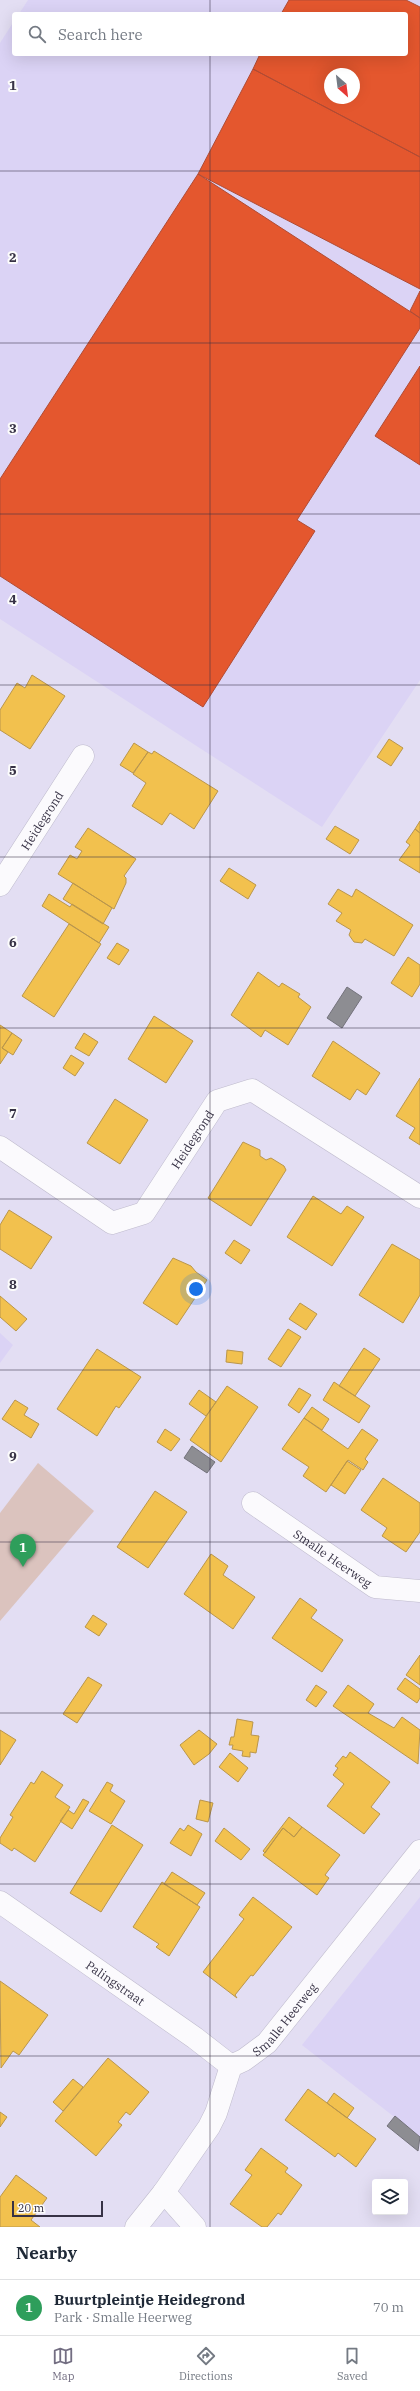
<!DOCTYPE html>
<meta charset="utf-8">
<style>
body{margin:0;font-family:"IBM Plex Serif",serif;background:#f6f6f7;color:#1f2937}
.controls{position:absolute;right:12px;bottom:12px;display:grid;overflow:hidden;border-radius:4px;box-shadow:0 4px 16px #0002}
.controls button{width:36px;height:36px;display:grid;place-items:center;padding:0;border:0;border-bottom:1px solid #e0e1e3;background:#fff;color:#1f2937;font:20px sans-serif}
.compass{position:absolute;left:324px;top:68px;width:36px;height:36px;border-radius:50%;background:#fff;box-shadow:0 4px 16px #0002;rotate:152deg}
.scale{position:absolute;left:12px;bottom:10px;width:91px;box-sizing:border-box;padding-left:4px;border:2px solid #373245;border-top:0;font-size:11px;line-height:14px;white-space:nowrap;color:#373245;-webkit-text-stroke:3px #fcfcfc;paint-order:stroke}
.you{position:absolute;left:196px;top:1289px;width:14px;height:14px;margin:-10px;border:3px solid #fff;border-radius:50%;background:#1a73e8;box-shadow:0 0 0 6px #1a73e833}
.badge{display:grid;place-items:center;width:26px;height:26px;border-radius:50%;background:#736e82;color:#fff;font-size:13px;font-weight:700}
.pin{position:absolute;translate:-50% -33px;filter:drop-shadow(0 1px 2px #0008)}
.pin::after{content:'';position:absolute;top:21px;width:14px;height:12px;background:inherit;clip-path:polygon(0 0,100% 0,50% 100%)}
.list{margin:0;padding:0;list-style:none}
h2{display:flex;justify-content:space-between;align-items:center;height:52px;margin:0;padding:0 16px;font-size:17px}
h2 small{font-size:13px;font-weight:400;color:#747a83}
.list li{display:grid;grid-template-columns:26px 1fr auto;gap:12px;align-items:center;box-sizing:border-box;height:56px;padding:0 16px;border-top:1px solid #e0e1e3}
.list b{display:block;font-size:15px;white-space:nowrap}
.list p{margin:0;font-size:13px;white-space:nowrap;color:#747a83}
.list em{font-size:13px;font-style:normal;color:#747a83}
.icon{flex:none;width:22px;height:22px;fill:none;stroke:currentColor;stroke-width:2;stroke-linecap:round;stroke-linejoin:round}
.map{position:relative;flex:none;width:420px;height:2227px;overflow:hidden}
.search{position:absolute;background:#fff;box-shadow:0 4px 16px #0002;left:12px;right:12px;top:12px;height:44px;display:flex;align-items:center;gap:10px;box-sizing:border-box;padding:0 14px;border-radius:4px;color:#747a83;font-size:15px}
.sheet{height:108px;background:#fff}
nav{display:flex;justify-content:space-around;align-items:center;box-sizing:border-box;height:56px;border-top:1px solid #e0e1e3;background:#fff;font-size:11px;color:#747a83}
nav a{display:grid;justify-items:center;gap:2px}
nav .on{color:#736e82}
.map>svg:first-child{display:block}
.built{fill:#dbd3f5;fill-rule:evenodd}
.green{fill:#dbc3be}
.homes{fill:#f2c14e;stroke:#ba964b}
.shops{fill:#e4572e;stroke:#b04c35;fill-rule:evenodd}
.industry{fill:#8d8d92;stroke:#73727b}
.lines{fill:none;stroke-linecap:round;stroke-linejoin:round}
.street-casing{stroke:#bfbbcd;stroke-width:23}
.street{stroke:#fbfafd;stroke-width:22}
.grid{fill:none;stroke:#373245;stroke-width:1;stroke-opacity:0.55}
.labels{text-anchor:middle;dominant-baseline:central;stroke-width:4;stroke-linejoin:round;paint-order:stroke}
.street-label{font-size:12px;fill:#373245;stroke:#fcfcfc}
.grid-label{font-size:13px;text-anchor:middle;font-weight:bold;fill:#373245;stroke:#fcfcfc;stroke-width:4;stroke-linejoin:round;paint-order:stroke}
</style>
<div class="map">
<svg width="420" height="2227" viewBox="0 0 420 2227">
<rect width="100%" height="100%" fill="#e3def3"/>
<!-- built -->
<path class="built" d="M28,0H420V680L322,827L0,619V43L14,21V54H406V14H19ZM330,74H354V98H330Z
M0,1333L13,1345L0,1363Z
M420,1897V2137L302,2045Z"/>
<!-- green -->
<path class="green" d="M38,1463L94,1511L0,1621V1513Z"/>
<!-- homes -->
<path class="homes" d="M32,675L65,696L30,749L0,730V710L17,683L25,688Z
M389,739L403,748L391,766L377,757Z
M134,743L148,752L133,773L120,765Z
M154,751L218,791L194,829L170,813L162,825L132,806L146,783L133,774L148,752L152,754Z
M420,821V833L415,829Z
M335,826L359,840L350,854L326,839Z
M88,828L136,859L124,876L126,878V883L114,909L58,874L70,855L77,859L82,851L75,847Z
M415,829L420,833V873L399,860L410,845L406,842Z
M229,868L256,885L248,899L220,881Z
M73,883L112,908L103,924L63,899Z
M338,889L352,897L356,889L413,925L394,956L365,939L362,943L354,942L349,935L351,930L336,921L342,913L328,904Z
M49,894L70,907L72,904L109,927L99,943L42,906Z
M69,924L101,944L54,1017L22,996Z
M117,943L129,950L119,965L107,958Z
M408,957L420,965V984L412,997L391,983Z
M258,972L279,987L282,983L300,994L298,997L311,1007L288,1045L265,1030L261,1037L231,1015Z
M154,1016L193,1041L166,1083L128,1059Z
M0,1025L12,1033L2,1048L8,1052L0,1064Z
M12,1033L22,1040L13,1055L2,1048Z
M84,1033L98,1042L89,1056L75,1048Z
M333,1041L380,1073L366,1095L357,1089L350,1100L312,1076Z
M71,1055L84,1063L75,1076L63,1068Z
M420,1078V1145L409,1138L415,1128L396,1116Z
M115,1099L148,1120L120,1164L87,1143Z
M243,1142L260,1150V1156L266,1160L271,1158L284,1166L286,1170L251,1226L208,1198Z
M313,1196L341,1214L347,1206L364,1217L332,1266L287,1237Z
M9,1210L52,1237L31,1269L0,1249V1225Z
M234,1240L250,1250L241,1264L225,1253Z
M392,1244L420,1260V1295L403,1323L359,1295Z
M173,1258L191,1266L196,1272L207,1280L177,1325L143,1303Z
M0,1296L27,1319L16,1331L0,1317Z
M300,1303L317,1314L306,1330L289,1319Z
M288,1329L301,1337L281,1367L268,1359Z
M364,1348L380,1359L355,1396L339,1386Z
M97,1349L141,1377L119,1408L116,1406L97,1436L57,1409Z
M227,1350L243,1352L242,1364L226,1362Z
M334,1382L370,1406L359,1423L323,1400Z
M227,1386L258,1407L221,1462L190,1440Z
M299,1388L311,1395L299,1413L288,1405Z
M199,1390L216,1402L206,1416L189,1404Z
M15,1400L28,1408L24,1415L39,1424L31,1438L2,1419Z
M312,1407L329,1419L322,1430L304,1418Z
M304,1418L348,1449L362,1429L378,1440L365,1459L368,1462L363,1470L348,1460L326,1492L303,1476L309,1467L282,1449Z
M165,1429L180,1439L171,1451L157,1442Z
M347,1461L361,1470L345,1494L331,1485Z
M383,1478L420,1503V1532L406,1552L382,1536L387,1528L361,1510Z
M155,1491L187,1512L148,1568L117,1547Z
M211,1554L228,1566L223,1575L255,1597L233,1629L184,1594Z
M300,1598L317,1610L311,1618L343,1640L322,1672L272,1638Z
M93,1615L107,1624L99,1636L85,1627Z
M420,1655V1685L406,1675Z
M88,1677L102,1685L77,1723L63,1714Z
M405,1678L420,1689V1698L417,1703L397,1689Z
M316,1685L327,1692L316,1707L306,1700Z
M348,1685L374,1704L368,1713L394,1728L402,1717L420,1730L418,1764L333,1706Z
M237,1719L253,1722L251,1735L259,1736L256,1753L250,1752V1757L242,1756L243,1751L232,1749L233,1745H229L231,1737H234Z
M0,1730L16,1740L0,1765Z
M199,1730L217,1744L209,1754L194,1765L180,1745Z
M350,1752L390,1782L371,1807L380,1814L364,1834L327,1806L344,1784L333,1775L338,1768L335,1766L343,1756L346,1758Z
M230,1753L248,1768L238,1782L219,1767Z
M42,1771L63,1785L55,1797L70,1807L35,1862L14,1848L12,1851L0,1843V1838L13,1817L10,1815L31,1782L34,1784Z
M107,1782L113,1785L110,1791L125,1801L111,1824L89,1811Z
M83,1799L89,1802L72,1829L60,1821L68,1810L74,1814Z
M200,1800L213,1803L208,1822L196,1819Z
M289,1817L302,1827L294,1837L283,1828L265,1853L263,1851Z
M112,1825L143,1845L101,1912L70,1893Z
M188,1825L202,1834L191,1856L170,1843L180,1828L184,1831Z
M302,1827L340,1855L325,1875L329,1878L317,1895L263,1855L283,1828L294,1837Z
M224,1828L250,1849L241,1860L215,1841Z
M172,1872L205,1893L197,1905L164,1884Z
M162,1882L200,1907L169,1956L156,1947L159,1944L133,1927Z
M253,1897L292,1927L253,1976L251,1975L235,1995L237,1998L203,1972L244,1919L239,1915Z
M0,1981L48,2015L19,2055L13,2051L1,2068Z
M108,2058L149,2092L130,2115L126,2112L118,2122L122,2125L96,2156L55,2121Z
M73,2079L83,2087L63,2111L53,2102Z
M308,2089L376,2139L356,2167L338,2153L335,2157L285,2120Z
M334,2093L354,2108L347,2118L327,2103Z
M0,2112L7,2117L0,2127Z
M261,2148L288,2168L285,2172L302,2185L281,2215L278,2213L267,2227H262L230,2204L252,2175L245,2170Z
M16,2175L47,2198L31,2220L40,2227H0V2197Z"/>
<!-- shops -->
<path class="shops" d="M289,0H406L420,7V157L253,69L260,54H406V14H281ZM330,74H354V98H330Z
M253,69L420,157V289L198,174Z
M198,174L420,318V328L297,520L315,531L203,707L0,576V479Z
M420,291V318L410,311Z
M420,366V465L375,436Z"/>
<!-- industry -->
<path class="industry" d="M347,987L362,997L342,1028L327,1018Z
M192,1446L215,1462L207,1473L184,1458Z
M395,2116L420,2137L418,2151L387,2126Z"/>
<g class="lines">
<defs>
<g id="street">
<path id="s1" d="M0,885L83,756"/>
<path id="s2" d="M0,1147L112,1223L144,1213L217,1101L252,1090L420,1197"/>
<path id="s3" d="M253,1503L375,1587L420,1591"/>
<path id="s4" d="M0,1902L195,2038L231,2066"/>
<path d="M164,2192L195,2227"/>
<path id="s5" d="M136,2227L164,2192L209,2127L216,2113L231,2066L244,2060L267,2043L420,1851"/>
</g>
</defs>
<!-- street casing -->
<use href="#street" class="street-casing"/>
<!-- street -->
<use href="#street" class="street"/>
</g>
<!-- grid -->
<path class="grid" d="M210,0V14M210,54V2227M0,171H420M0,343H420M0,514H420M0,685H420M0,857H420M0,1028H420M0,1199H420M0,1370H420M0,1542H420M0,1713H420M0,1884H420M0,2056H420"/>
<g class="labels">
<!-- street labels -->
<g class="street-label">
<text stroke="none"><textPath href="#s1" startOffset="77">Heidegrond</textPath></text>
<text stroke="none"><textPath href="#s2" startOffset="257">Heidegrond</textPath></text>
<text stroke="none"><textPath href="#s3" startOffset="97">Smalle Heerweg</textPath></text>
<text stroke="none"><textPath href="#s4" startOffset="141">Palingstraat</textPath></text>
<text stroke="none"><textPath href="#s5" startOffset="261">Smalle Heerweg</textPath></text>
</g>
</g>
<g class="grid-label">
<text x="13" y="90">1</text>
<text x="13" y="262">2</text>
<text x="13" y="433">3</text>
<text x="13" y="604">4</text>
<text x="13" y="775">5</text>
<text x="13" y="947">6</text>
<text x="13" y="1118">7</text>
<text x="13" y="1289">8</text>
<text x="13" y="1461">9</text>
</g>
</svg>
<div class="controls">
<button><svg class="icon" aria-label="layers" viewBox="0 0 24 24"><path d="M12 4l9 5-9 5-9-5zM3 14l9 5 9-5"/></svg></button>
</div>
<svg class="compass" viewBox="-18 -18 36 36"><path d="M0-13l5 13h-10z" fill="#e53935"/><path d="M0 13l5-13h-10z" fill="#747a83"/></svg>
<div class="scale">20 m</div>
<div class="you"></div>
<div class="pin badge" style="left:23px;top:1567px;background:#2e9e5b">1</div>
<div class="search"><svg class="icon" aria-label="search" viewBox="0 0 24 24"><circle cx="10" cy="10" r="6"/><path d="M15 15l6 6"/></svg>Search here</div>
</div>
<section class="sheet">
<h2>Nearby<small></small></h2>
<ul class="list">
<li><span class="badge" style="background:#2e9e5b">1</span><div><b>Buurtpleintje Heidegrond</b><p>Park · Smalle Heerweg</p></div><em>70 m</em></li>
</ul>
</section>
<nav>
<a class="on"><svg class="icon" aria-label="map" viewBox="0 0 24 24"><path d="M3 6l6-2 6 2 6-2v14l-6 2-6-2-6 2zM9 4v14M15 6v14"/></svg>Map</a>
<a><svg class="icon" aria-label="directions" viewBox="0 0 24 24"><path d="M12 3l9 9-9 9-9-9zM9 14v-3h6M13 9l2 2-2 2"/></svg>Directions</a>
<a><svg class="icon" aria-label="saved" viewBox="0 0 24 24"><path d="M7 4h10v16l-5-4-5 4z"/></svg>Saved</a>
</nav>
